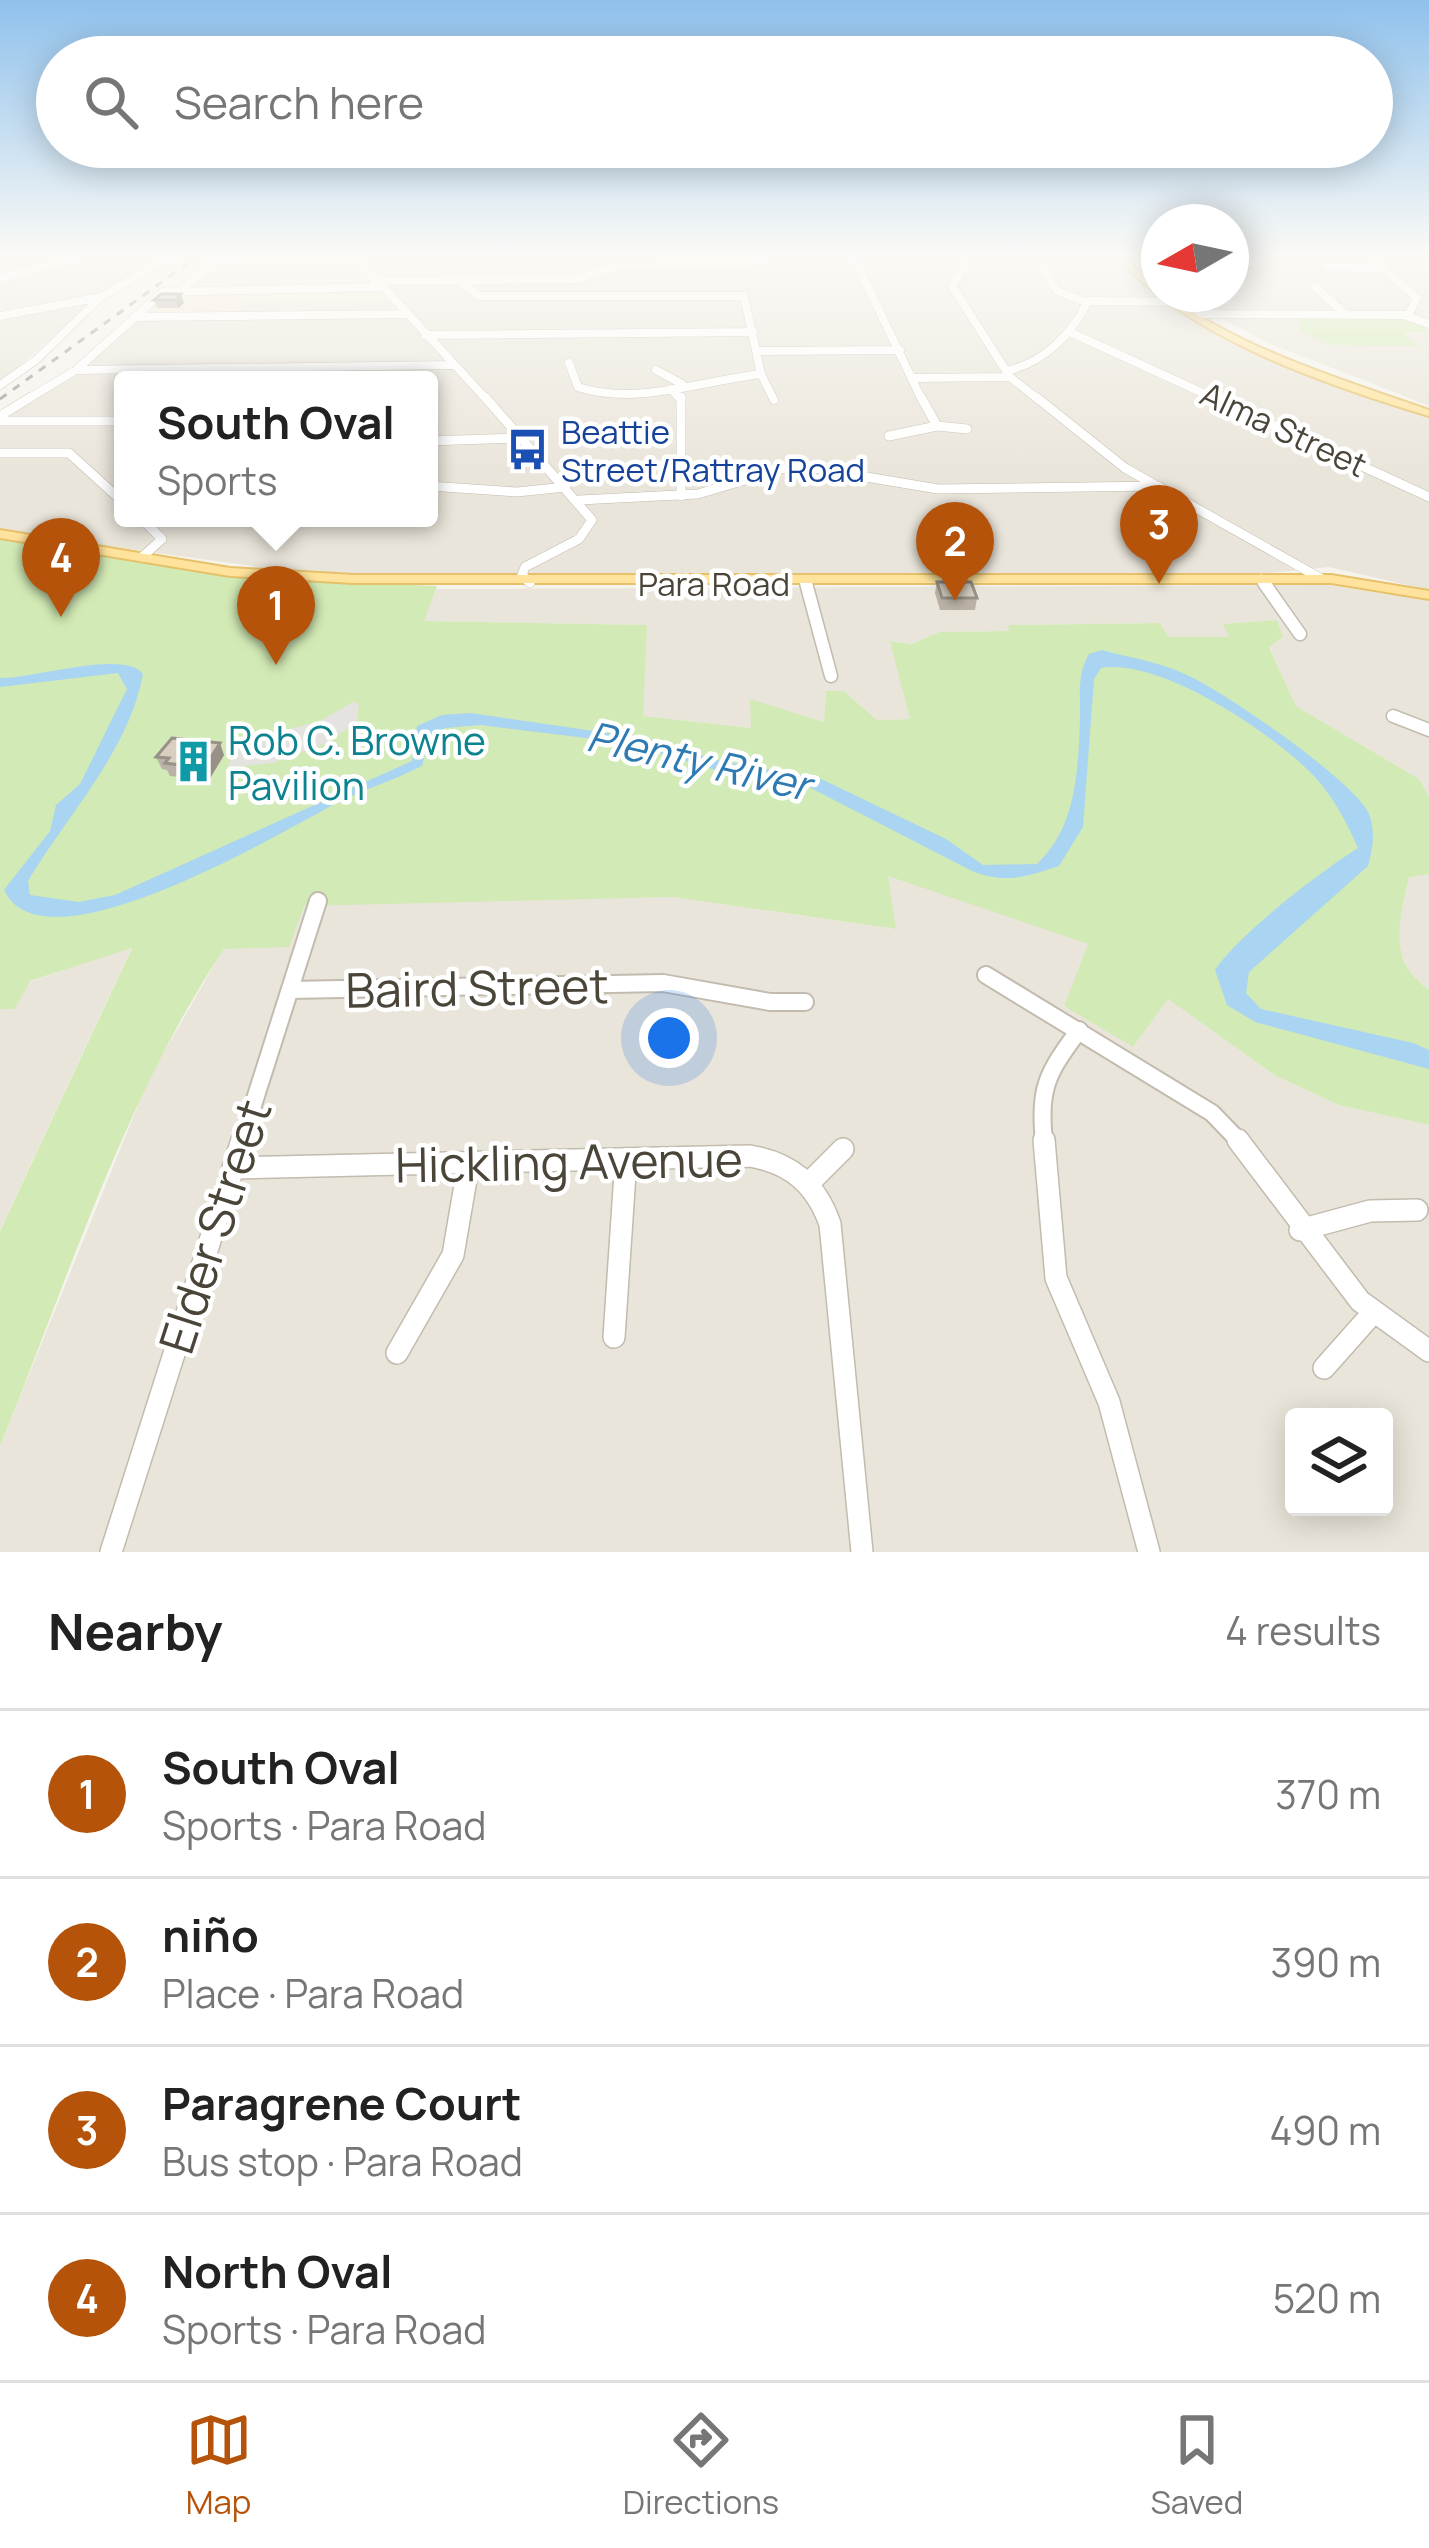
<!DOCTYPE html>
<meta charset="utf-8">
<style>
body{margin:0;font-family:Manrope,sans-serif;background:#f2f2f2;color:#222}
.controls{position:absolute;right:36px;bottom:36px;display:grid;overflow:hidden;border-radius:12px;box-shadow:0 6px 30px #0003}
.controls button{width:108px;height:108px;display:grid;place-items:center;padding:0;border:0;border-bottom:3px solid #e0e0e0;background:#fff;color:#222;font:60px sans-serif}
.compass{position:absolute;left:1141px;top:204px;width:108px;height:108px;border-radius:50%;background:#fff;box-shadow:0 6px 30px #0003;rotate:261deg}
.you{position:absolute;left:669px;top:1038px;width:42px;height:42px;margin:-30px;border:9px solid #fff;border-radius:50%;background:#1a73e8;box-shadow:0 0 0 18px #1a73e833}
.badge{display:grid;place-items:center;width:78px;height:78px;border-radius:50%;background:#b45309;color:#fff;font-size:39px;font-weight:700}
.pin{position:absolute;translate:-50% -99px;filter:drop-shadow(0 3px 6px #0008)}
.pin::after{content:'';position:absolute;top:63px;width:42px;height:36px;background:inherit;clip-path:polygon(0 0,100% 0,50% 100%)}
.popup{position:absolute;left:114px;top:371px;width:324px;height:156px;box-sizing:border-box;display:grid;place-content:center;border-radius:12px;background:#fff;filter:drop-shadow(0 3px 9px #0005);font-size:39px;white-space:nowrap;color:#767676}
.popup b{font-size:45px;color:#222}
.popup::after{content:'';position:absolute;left:50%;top:100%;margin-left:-24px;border:24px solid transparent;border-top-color:#fff}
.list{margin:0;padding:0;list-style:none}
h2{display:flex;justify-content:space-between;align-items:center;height:156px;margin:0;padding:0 48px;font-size:51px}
h2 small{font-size:39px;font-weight:400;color:#767676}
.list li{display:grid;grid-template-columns:78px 1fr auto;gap:36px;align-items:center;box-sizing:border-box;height:168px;padding:0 48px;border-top:3px solid #e0e0e0}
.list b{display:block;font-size:45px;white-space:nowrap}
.list p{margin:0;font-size:39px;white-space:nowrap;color:#767676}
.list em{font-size:39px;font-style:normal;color:#767676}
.icon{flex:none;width:66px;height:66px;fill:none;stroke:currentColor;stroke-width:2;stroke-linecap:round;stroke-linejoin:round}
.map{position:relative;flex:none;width:1429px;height:1552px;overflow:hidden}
.search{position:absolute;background:#fff;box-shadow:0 6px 30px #0003;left:36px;right:36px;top:36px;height:132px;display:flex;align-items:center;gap:30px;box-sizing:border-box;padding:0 42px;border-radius:66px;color:#767676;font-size:45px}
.sheet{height:828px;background:#fff}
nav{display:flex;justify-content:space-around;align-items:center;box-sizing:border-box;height:168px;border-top:3px solid #e0e0e0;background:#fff;font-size:33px;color:#767676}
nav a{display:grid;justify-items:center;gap:6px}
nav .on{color:#b45309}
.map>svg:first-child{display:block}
.residential{fill:#eae5da;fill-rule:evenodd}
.commercial{fill:#f7ead8}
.education{fill:#efe8d6}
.green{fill:#d2eab5}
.parking{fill:#e5e3e0}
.water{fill:#a9d4f2}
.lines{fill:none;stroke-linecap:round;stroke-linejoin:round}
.minor-far4-casing{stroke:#c2bbae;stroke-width:9}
.minor-far3-casing{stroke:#c2bbae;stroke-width:10}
.minor-far2-casing{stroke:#c2bbae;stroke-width:15}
.minor-far1-casing{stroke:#c2bbae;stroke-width:20}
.minor-casing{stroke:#c2bbae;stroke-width:24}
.major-casing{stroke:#e6c16a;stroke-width:4}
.minor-far4{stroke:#fff;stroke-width:8}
.minor-far3{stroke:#fff;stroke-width:9}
.minor-far2{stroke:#fff;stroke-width:12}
.minor-far1{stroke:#fff;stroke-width:16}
.minor{stroke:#fff;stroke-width:21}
.major{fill:#ffe39c;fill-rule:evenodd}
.rail{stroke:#9a9a9a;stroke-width:3;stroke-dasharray:8 8;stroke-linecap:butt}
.wall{fill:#bab2a6}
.shaded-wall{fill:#979187}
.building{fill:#d8cfc1;stroke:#979187;stroke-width:3}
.labels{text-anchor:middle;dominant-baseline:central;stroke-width:9;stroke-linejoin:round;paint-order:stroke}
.far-street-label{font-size:33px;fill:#4b4439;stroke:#fff}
.far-transit-label{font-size:33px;fill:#164399;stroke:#fff;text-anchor:start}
.culture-label{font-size:39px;fill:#0d838f;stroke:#fff;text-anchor:start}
.water-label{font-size:42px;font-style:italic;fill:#2e7ab2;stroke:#fff}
.near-street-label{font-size:48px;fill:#4b4439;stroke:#fff}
</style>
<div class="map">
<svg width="1429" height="1552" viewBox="0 0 1429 1552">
<rect width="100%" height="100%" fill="#f6f3ec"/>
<!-- residential -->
<path class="residential" d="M0,256H169L90,304L0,383Z
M562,256H1116L1160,301L1304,369L1429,415V590L1329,567L1260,574L549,580L310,574L0,531V416L76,370L134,317L246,302L395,301L376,280L548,276ZM123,380H429V518H123Z
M1231,256H1429V406L1271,344L1172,294H1231Z
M1328,585L1429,601V797L1419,779L1296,706L1269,646L1282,637L1276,620L1225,624L1231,637H1167L1160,623L1009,625L1010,631L939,632L910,644L891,641L911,719L877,720L844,691H826L824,722L751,700L752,728L642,716L646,625L423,621L436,589Z
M1429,874V989L1411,977L1396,940L1409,876Z
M887,875L1089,944L1134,1046L1167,998L1276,1076L1339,1105L1429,1125V1552H0V1446L149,1078L224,948L304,906L423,900L672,897L895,929ZM1294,1417H1384V1507H1294Z
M132,947L0,1230V1009L15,1008L29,982Z"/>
<!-- commercial -->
<path class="commercial" d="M359,269L390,301L246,302L233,316H136L162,293L181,290L203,270Z"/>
<!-- education -->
<path class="education" d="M363,256H562L548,276L384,277Z"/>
<!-- green -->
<path class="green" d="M1297,316L1412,318L1429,332H1403L1418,346L1332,345L1302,332Z
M0,539L254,578L437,586L424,621L647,625L643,716L751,728L750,699L824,722L826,691H844L877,720L910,719L890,641L911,644L939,632L1009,631L1008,625L1160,623L1168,637H1229L1223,624L1277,620L1283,637L1269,647L1296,706L1419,779L1429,797V874L1409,877C1400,919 1386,962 1429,989V1125L1339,1105L1276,1076L1168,999L1133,1047L1064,1006L1088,944L888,876L896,929L672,897L304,906L289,947L224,949C124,1099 68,1279 0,1446V1231L132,948L30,981L15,1009H0Z"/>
<!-- parking -->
<path class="parking" d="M353,702L359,704L357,721L329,742L272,763L228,767L237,742L318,722Z"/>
<!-- water -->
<path class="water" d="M1102,650C1131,658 1165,663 1191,677C1227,694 1351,779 1368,812C1376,829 1373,849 1368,866L1249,972L1246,993L1261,1009L1413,1043L1429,1050V1069L1255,1022L1227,1005L1215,970C1240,933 1320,872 1358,848C1346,821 1334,798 1314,776C1274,734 1160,657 1101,668L1094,679L1083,827L1059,866C1026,877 1005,884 972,871L807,786L732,775L627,743L480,725L445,728L428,743L422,766C394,780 365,789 337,803C284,830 44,976 4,890L50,831L56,805L80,784L127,689L118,673L0,687V678C33,679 124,649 143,674C129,751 67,815 28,881L30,895L79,902L115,895L412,761L417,726L442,715L470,713L648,739L720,761L819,778L946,839L983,865L1037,864C1076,827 1078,773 1080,720C1081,696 1076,676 1089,654Z"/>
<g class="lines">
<defs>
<path id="minor-far4" d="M355,256L487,400
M853,256L922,400
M970,256L952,286L1010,377L1039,400
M1148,256L1156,274
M1369,256L1417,298L1408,315
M1231,262L1255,263
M1041,266L1057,291L1085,302
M1326,267L1384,268
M0,278L86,256
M458,280L479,296H744L761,374L774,400
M374,281L576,279L617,266L747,264L771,256
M1315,287L1345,314
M180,290L225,256
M1193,314L1404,315L1429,324
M0,316L101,297
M134,317L405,314
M1072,333L1218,400
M425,335L753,332
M757,351L900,350
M569,363L578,387C634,406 702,381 761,374
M76,370L453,365
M656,370L682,384
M1006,371C1044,363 1072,334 1088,301L1181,302
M914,378L1010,377
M0,385L36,360L101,297L171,256
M671,389L681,400
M26,400L76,370L163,292L379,287"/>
<path id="minor-far3" d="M485,397L592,520L579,539L525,567L522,575L530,583
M681,397V496
M921,397L937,426L967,429
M1036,397L1125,468L1320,578
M1212,397L1429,497
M0,416L31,397
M0,421H123
M889,436L937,426
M429,441L521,438
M0,453H69L123,502
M429,486L517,492L566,487
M579,500L698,494L795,465L938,489L1158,486
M141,518L162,539L142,557
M148,524L167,518
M1261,579L1266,586"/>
<path id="minor-far2" d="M806,583L831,676
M1264,583L1300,634
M1393,716L1429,730"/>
<path id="minor-far1" d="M986,975L1212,1113L1241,1143
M290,990L663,983L770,1002H805
M241,1143L318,901
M1044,1143C1039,1087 1046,1075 1079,1030"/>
<path id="minor" d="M1044,1140L1056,1278L1109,1402L1149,1552
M1238,1140L1360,1301L1429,1351
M233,1168L750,1156C791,1163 816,1184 830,1224L862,1552
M809,1183L843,1149
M1300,1230L1370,1211L1417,1210
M614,1337L626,1159
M397,1353L453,1255L469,1162
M1324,1368L1371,1315
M111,1552L242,1140"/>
<path id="major" d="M1116,256H1124L1159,289V294H1166C1243,350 1340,379 1429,410V416C1326,385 1188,338 1116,256Z
M0,530L230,568L354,575H1331L1429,591V599L1331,583H354L230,576L0,538Z"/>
</defs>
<!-- minor-far4 casing -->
<use href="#minor-far4" class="minor-far4-casing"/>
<!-- minor-far3 casing -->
<use href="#minor-far3" class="minor-far3-casing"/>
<!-- minor-far2 casing -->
<use href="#minor-far2" class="minor-far2-casing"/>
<!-- minor-far1 casing -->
<use href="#minor-far1" class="minor-far1-casing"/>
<!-- minor casing -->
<use href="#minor" class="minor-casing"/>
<!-- major casing -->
<use href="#major" class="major-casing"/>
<!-- minor-far4 -->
<use href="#minor-far4" class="minor-far4"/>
<!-- minor-far3 -->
<use href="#minor-far3" class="minor-far3"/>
<!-- minor-far2 -->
<use href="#minor-far2" class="minor-far2"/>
<!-- minor-far1 -->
<use href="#minor-far1" class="minor-far1"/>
<!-- minor -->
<use href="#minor" class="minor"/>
<!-- major -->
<use href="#major" class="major"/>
<!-- rail -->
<path class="rail" d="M0,399L198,256"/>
</g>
<!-- wall -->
<path class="wall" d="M161,294L184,303L178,308H157L154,300Z
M937,582L977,598L975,610H940L935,593Z
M224,755L209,780L170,776L167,770L162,769L156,757Z"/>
<!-- shaded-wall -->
<path class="shaded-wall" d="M181,294L184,303L178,308L176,300Z
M220,743L224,755L209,780L204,768Z"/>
<!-- building -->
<path class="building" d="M161,294H181L176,300H154Z
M937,582H971L977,598H942Z
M172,738L220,743L204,768L165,763L169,758L156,757Z"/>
<!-- sky -->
<linearGradient id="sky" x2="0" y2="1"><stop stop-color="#8fc1ec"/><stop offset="0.54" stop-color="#fbfaf6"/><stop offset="1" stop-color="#fbfaf6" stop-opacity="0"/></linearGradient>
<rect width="1429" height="473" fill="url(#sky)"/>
<!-- icons -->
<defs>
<symbol id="bus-bare" viewBox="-9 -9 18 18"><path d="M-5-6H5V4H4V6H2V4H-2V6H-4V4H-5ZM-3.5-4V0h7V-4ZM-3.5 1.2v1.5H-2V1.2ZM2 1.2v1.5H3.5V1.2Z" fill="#1a4fb4" stroke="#fff" stroke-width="2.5" paint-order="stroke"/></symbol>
<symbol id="building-bare" viewBox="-9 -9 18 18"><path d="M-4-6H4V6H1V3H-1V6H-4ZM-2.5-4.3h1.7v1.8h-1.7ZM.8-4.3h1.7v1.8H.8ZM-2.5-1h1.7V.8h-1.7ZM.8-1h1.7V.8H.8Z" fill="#0f9aa8" stroke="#fff" stroke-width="2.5" paint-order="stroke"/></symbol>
</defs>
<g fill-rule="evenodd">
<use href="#bus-bare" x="498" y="420" width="59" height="59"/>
<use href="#building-bare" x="164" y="732" width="59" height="59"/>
</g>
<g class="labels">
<!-- far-street labels -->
<g class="far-street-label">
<text transform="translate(1284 429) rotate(25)">Alma Street</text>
<text x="714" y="583">Para Road</text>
</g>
<!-- far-transit labels -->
<g class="far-transit-label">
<text x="561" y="431">Beattie<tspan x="561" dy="38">Street/Rattray Road</tspan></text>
</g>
<!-- culture labels -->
<g class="culture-label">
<text x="228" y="740">Rob C. Browne<tspan x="228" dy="45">Pavilion</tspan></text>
</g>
<!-- water labels -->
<g class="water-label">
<text transform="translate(699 760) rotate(13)">Plenty River</text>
</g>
<!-- near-street labels -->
<g class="near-street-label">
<text transform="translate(477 987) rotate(-1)">Baird Street</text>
<text transform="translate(569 1161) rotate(-1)">Hickling Avenue</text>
<text transform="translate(214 1226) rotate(-72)">Elder Street</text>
</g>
</g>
</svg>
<div class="controls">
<button><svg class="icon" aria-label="layers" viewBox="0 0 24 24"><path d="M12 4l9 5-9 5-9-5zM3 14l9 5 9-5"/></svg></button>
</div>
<svg class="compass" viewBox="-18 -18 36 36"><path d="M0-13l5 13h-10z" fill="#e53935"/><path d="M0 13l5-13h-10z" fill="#767676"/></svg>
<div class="you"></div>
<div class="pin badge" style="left:276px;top:665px">1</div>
<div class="popup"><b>South Oval</b>Sports</div>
<div class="pin badge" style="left:955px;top:601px">2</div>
<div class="pin badge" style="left:1159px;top:584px">3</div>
<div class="pin badge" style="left:61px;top:617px">4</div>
<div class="search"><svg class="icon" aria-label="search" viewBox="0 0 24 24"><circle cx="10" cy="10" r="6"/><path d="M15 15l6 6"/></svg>Search here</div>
</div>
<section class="sheet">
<h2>Nearby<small>4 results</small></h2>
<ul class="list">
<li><span class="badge">1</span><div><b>South Oval</b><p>Sports · Para Road</p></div><em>370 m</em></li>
<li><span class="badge">2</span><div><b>niño</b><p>Place · Para Road</p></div><em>390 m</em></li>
<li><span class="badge">3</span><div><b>Paragrene Court</b><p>Bus stop · Para Road</p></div><em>490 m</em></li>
<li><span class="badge">4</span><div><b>North Oval</b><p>Sports · Para Road</p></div><em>520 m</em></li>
</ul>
</section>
<nav>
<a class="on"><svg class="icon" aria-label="map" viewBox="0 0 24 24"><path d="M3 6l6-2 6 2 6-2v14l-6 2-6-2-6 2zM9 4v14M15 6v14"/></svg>Map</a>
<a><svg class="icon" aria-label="directions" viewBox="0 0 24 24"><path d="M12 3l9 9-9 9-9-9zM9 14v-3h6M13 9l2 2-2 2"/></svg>Directions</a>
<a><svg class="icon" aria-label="saved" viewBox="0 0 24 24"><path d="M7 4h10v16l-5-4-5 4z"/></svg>Saved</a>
</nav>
